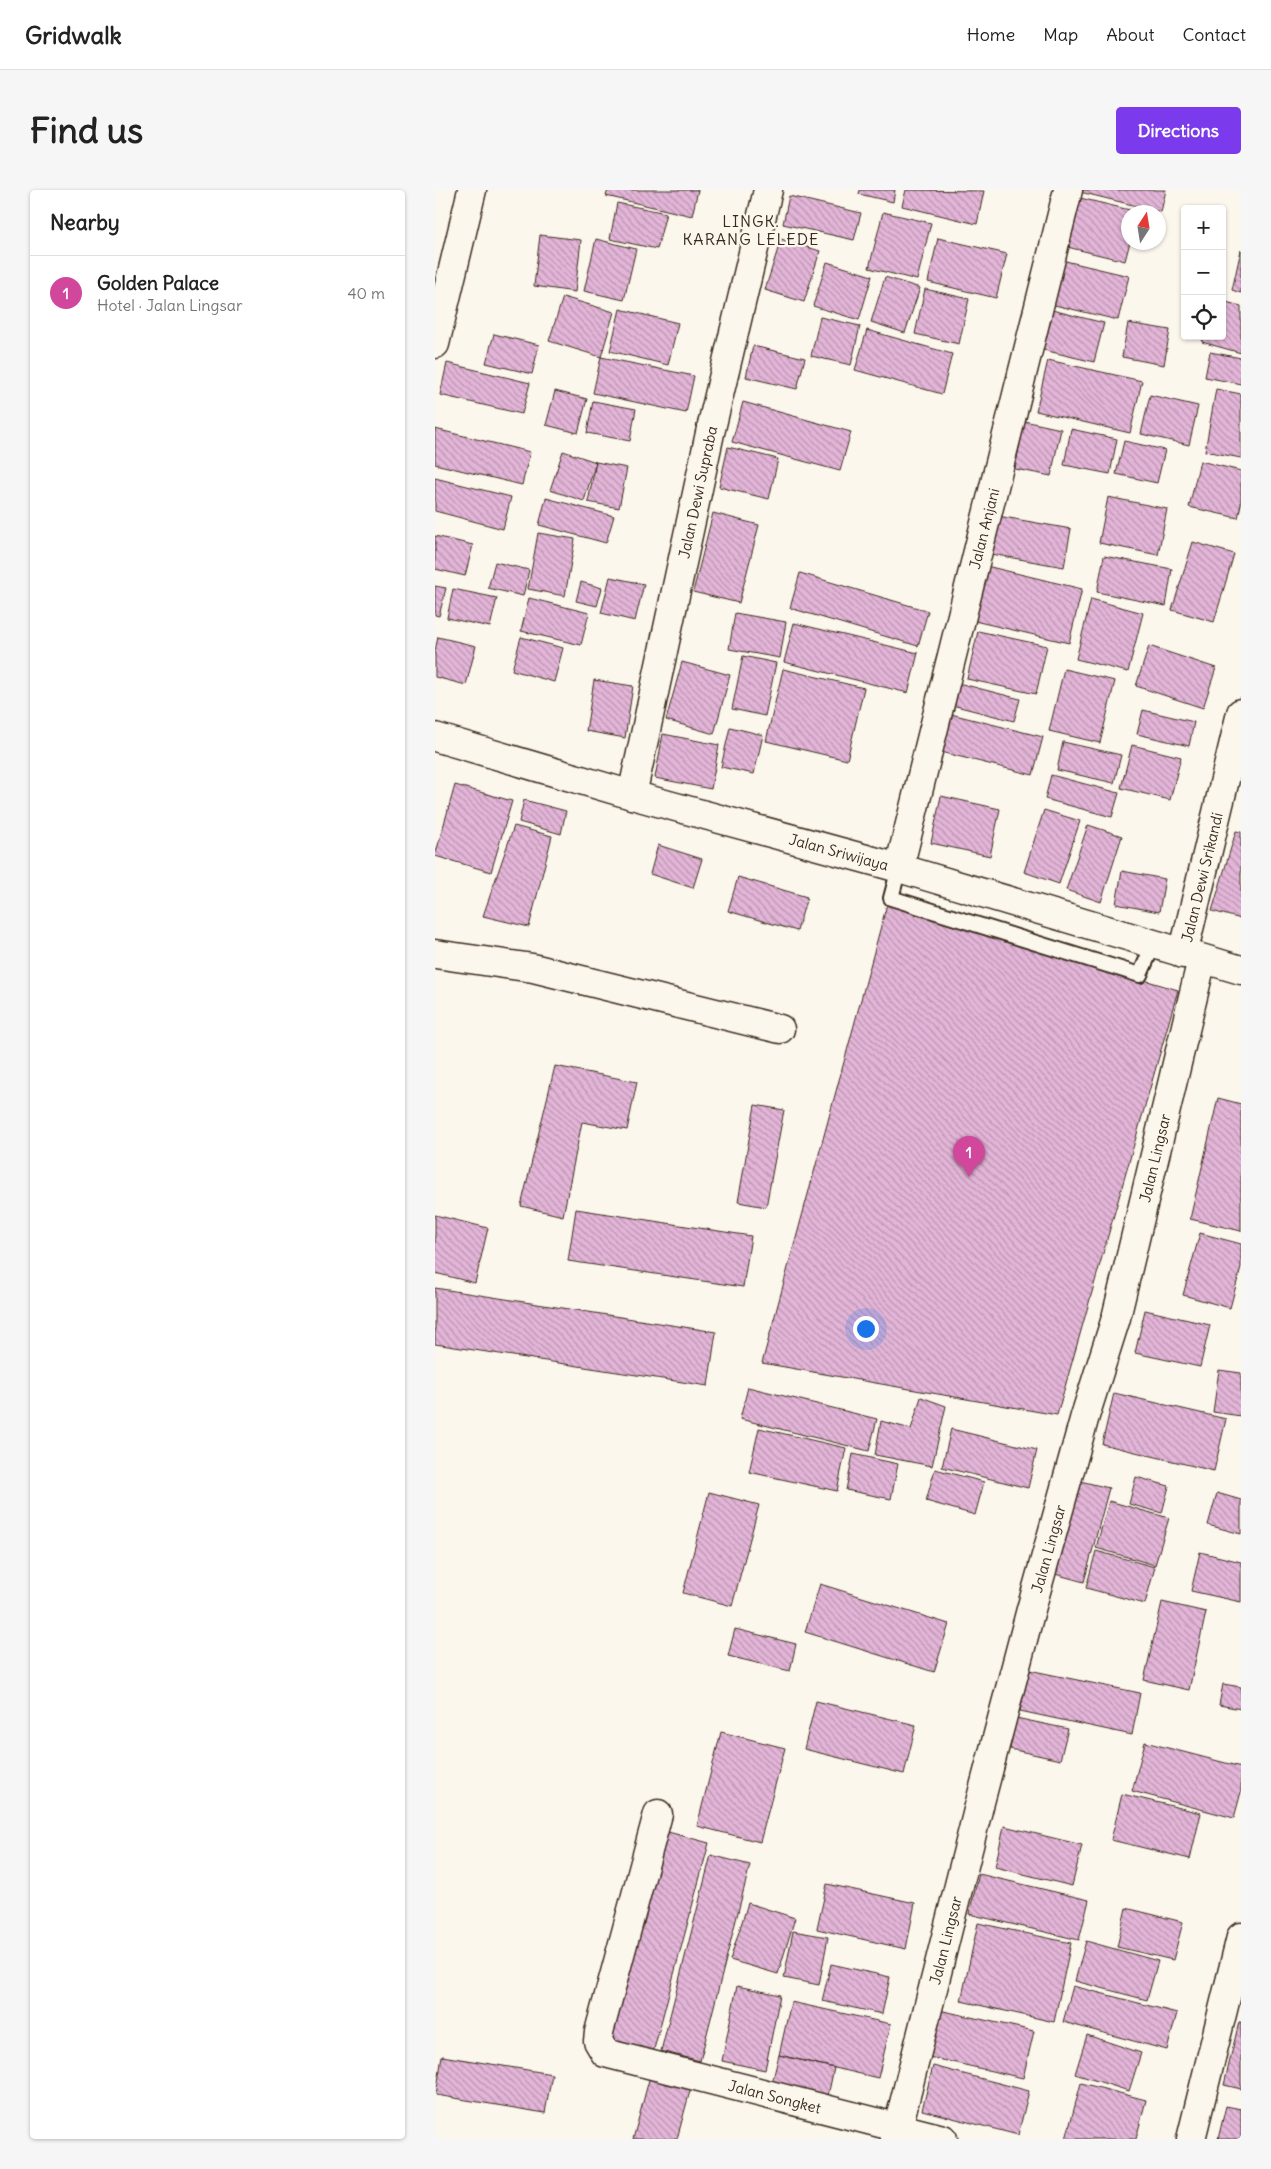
<!DOCTYPE html>
<meta charset="utf-8">
<style>
body{margin:0;font-family:Delius,sans-serif;background:#f6f6f6;color:#222}
.controls{position:absolute;right:15px;top:15px;display:grid;overflow:hidden;border-radius:5px;box-shadow:0 1px 4px #0004}
.controls button{width:45px;height:45px;display:grid;place-items:center;padding:0;border:0;border-bottom:1px solid #e0e0e0;background:#fff;color:#222;font:25px sans-serif}
.compass{position:absolute;left:686px;top:15px;width:45px;height:45px;border-radius:50%;background:#fff;box-shadow:0 1px 4px #0004;rotate:12deg}
.you{position:absolute;left:430px;top:1138px;width:18px;height:18px;margin:-12px;border:4px solid #fff;border-radius:50%;background:#1a73e8;box-shadow:0 0 0 8px #1a73e833}
.badge{display:grid;place-items:center;width:32px;height:32px;border-radius:50%;background:#7c3aed;color:#fff;font-size:16px;font-weight:700}
.pin{position:absolute;translate:-50% -41px;filter:drop-shadow(0 1px 2px #0008)}
.pin::after{content:'';position:absolute;top:26px;width:18px;height:15px;background:inherit;clip-path:polygon(0 0,100% 0,50% 100%)}
.list{margin:0;padding:0;list-style:none}
h2{display:flex;justify-content:space-between;align-items:center;height:65px;margin:0;padding:0 20px;font-size:21px}
h2 small{font-size:16px;font-weight:400;color:#767676}
.list li{display:grid;grid-template-columns:32px 1fr auto;gap:15px;align-items:center;box-sizing:border-box;height:75px;padding:0 20px;border-top:1px solid #e0e0e0}
.list b{display:block;font-size:19px;white-space:nowrap}
.list p{margin:0;font-size:16px;white-space:nowrap;color:#767676}
.list em{font-size:16px;font-style:normal;color:#767676}
.icon{flex:none;width:28px;height:28px;fill:none;stroke:currentColor;stroke-width:2;stroke-linecap:round;stroke-linejoin:round}
.map{position:relative;flex:none;width:806px;height:1949px;overflow:hidden;border-radius:5px}
header{display:flex;align-items:center;gap:30px;box-sizing:border-box;height:70px;padding:0 25px;background:#fff;border-bottom:1px solid #e0e0e0}
header strong{font-size:24px}
nav{display:flex;gap:28px;margin-inline-start:auto;font-size:18px}
.intro{display:flex;align-items:center;justify-content:space-between;box-sizing:border-box;height:120px;padding:0 30px}
h1{margin:0;font-size:35px}
.button{padding:12px 22px;border-radius:5px;background:#7c3aed;color:#fff;font-size:18px;font-weight:700}
main{display:flex;gap:30px;padding:0 30px}
aside{flex:1;background:#fff;border-radius:5px;box-shadow:0 1px 4px #0004}
.map>svg:first-child{display:block}
.building{fill:url(#building-back-hatch);stroke:#3b2a1e}
.lines{fill:none;stroke-linecap:round;stroke-linejoin:round}
.lane-casing{stroke:#3b2a1e;stroke-width:18}
.street-casing{stroke:#3b2a1e;stroke-width:31}
.primary-casing{stroke:#3b2a1e;stroke-width:31}
.lane{stroke:#fbf7ec;stroke-width:14}
.street{stroke:#fbf7ec;stroke-width:28}
.primary{stroke:#fbf7ec;stroke-width:28}
.labels{text-anchor:middle;dominant-baseline:central;stroke-width:4.5;stroke-linejoin:round;paint-order:stroke}
.street-label{font-size:15px;fill:#3b2a1e;stroke:#fbf7ec}
.neighbourhood-label{font-size:16px;letter-spacing:1px;fill:#3b2a1e;stroke:#fbf7ec}
</style>
<header>
<strong>Gridwalk</strong>
<nav><a>Home</a><a>Map</a><a>About</a><a>Contact</a></nav>
</header>
<div class="intro"><h1>Find us</h1><a class="button">Directions</a></div>
<main>
<aside>
<h2>Nearby<small></small></h2>
<ul class="list">
<li><span class="badge" style="background:#d1479c">1</span><div><b>Golden Palace</b><p>Hotel · Jalan Lingsar</p></div><em>40 m</em></li>
</ul>
</aside>
<div class="map">
<svg width="806" height="1949" viewBox="0 0 806 1949">
<defs>
<pattern id="building-back-hatch" width="6" height="6" patternUnits="userSpaceOnUse" patternTransform="scale(1.25)"><rect width="6" height="6" fill="#e3b5d8"/><path d="M-1 5l2 2M0 0l6 6M5-1l2 2" fill="none" stroke="#b993af"/></pattern>
</defs>
<rect width="100%" height="100%" fill="#fbf7ec"/>
<filter id="ink" filterUnits="userSpaceOnUse"><feTurbulence type="fractalNoise" baseFrequency=".02" numOctaves="2"/><feDisplacementMap in="SourceGraphic" scale="10" xChannelSelector="R" yChannelSelector="G"/><feConvolveMatrix kernelMatrix="1 2 1 2 8 2 1 2 1" color-interpolation-filters="sRGB"/></filter>
<g filter="url(#ink)">
<!-- building -->
<path class="building" d="M173,0H263L257,26L171,6Z
M425,0H460L458,12L424,4Z
M471,0L549,1L542,34L467,16Z
M645,0H731L726,22L645,2Z
M354,6L426,23L419,50L348,34Z
M641,7L703,22H694L695,52L690,71L628,56Z
M182,13L231,23L222,59L175,49Z
M448,22L496,33L482,90L434,78Z
M105,45L146,50L140,102L99,96Z
M503,48L572,64L561,108L493,92Z
M161,49L201,59L189,110L149,101Z
M346,49L385,61L369,112L330,100Z
M806,60V103L797,100Z
M622,69L694,86L683,130L611,113Z
M392,72L437,86L424,130L378,116Z
M450,87L485,98L470,143L436,132Z
M490,99L534,109L524,154L480,144Z
M128,107L179,122L166,167L114,151Z
M787,111L806,116V163L767,152L768,146H787Z
M609,118L669,133L659,172L600,158Z
M185,119L243,133L233,175L175,161Z
M385,127L425,136L416,175L376,166Z
M693,133L735,140L729,175L687,167Z
M432,140L517,164L507,204L420,180Z
M59,144L104,155L97,184L51,173Z
M318,156L370,168L362,199L311,187Z
M775,162L806,168V194L770,187Z
M166,167L259,186L251,223L158,203Z
M613,170L707,191L695,243L601,221Z
M12,173L95,193L87,224L5,205Z
M781,199L806,204V268L770,261Z
M120,201L152,209L143,243L111,235Z
M715,205L763,216L754,255L706,244Z
M158,211L201,219L195,251L152,243Z
M308,212L416,242L405,281L297,252Z
M589,231L626,239L616,286L580,279Z
M0,239L95,262L87,295L0,274Z
M636,239L682,249L675,284L629,275Z
M689,251L730,260L722,293L681,284Z
M293,257L343,269L334,309L284,297Z
M128,261L161,272L149,311L115,300Z
M765,271L806,281V314L803,328L754,317Z
M161,272L192,278L184,318L153,312Z
M0,288L76,307L68,339L0,321Z
M673,307L732,319L723,365L664,353Z
M111,308L179,326L171,353L104,335Z
M278,323L324,335L304,413L258,402Z
M563,326L636,339L629,377L556,364Z
M103,343L140,349L130,406L93,399Z
M0,346L38,355L30,386L0,379Z
M758,352L799,364L779,432L737,420Z
M669,366L737,379L731,416L662,402Z
M60,372L94,380L88,406L53,398Z
M547,375L647,399L634,453L535,430Z
M365,383L493,421L483,456L355,418Z
M175,387L209,394L200,431L166,423Z
M146,392L167,398L162,416L141,411Z
M0,396L11,398L4,426L0,425Z
M18,399L62,408L55,437L12,428Z
M94,408L154,423L146,455L86,441Z
M656,409L708,423L693,482L641,469Z
M300,423L351,432L345,468L294,459Z
M359,433L483,463L473,503L349,472Z
M543,441L612,456L601,504L532,489Z
M3,447L41,456L31,495L0,487V461Z
M86,447L128,458L119,492L77,480Z
M714,456L781,478L768,518L701,496Z
M308,466L341,473L330,526L297,519Z
M247,472L295,485L279,544L231,530Z
M348,479L429,498L412,570L331,551Z
M629,479L680,491L665,553L614,541Z
M159,490L198,496L190,548L151,541Z
M523,493L585,509L579,531L517,515Z
M708,520L759,532L754,556L702,544Z
M516,524L608,547L598,585L506,562Z
M295,537L328,545L319,584L286,577Z
M228,544L284,555L276,599L220,588Z
M628,552L686,565L679,593L622,580Z
M697,555L746,567L735,610L686,598Z
M616,585L684,603L677,627L610,609Z
M20,595L77,611L56,682L0,666Z
M506,606L565,619L555,666L496,653Z
M89,610L131,621L126,644L84,632Z
M609,620L645,631L624,694L589,682Z
M653,635L687,646L666,712L631,700Z
M79,636L117,646L94,737L48,726Z
M801,641L806,642V729L777,721Z
M223,655L267,669L258,698L215,684Z
M687,681L730,689L724,722L681,714Z
M303,687L372,707L362,741L293,721Z
M452,714L743,800L622,1225L327,1173Z
M120,876L202,892L192,940L147,932L128,1026L86,1016Z
M783,908L806,914V1041L755,1029Z
M320,915L349,920L331,1017L303,1012Z
M141,1019L316,1046L308,1097L133,1071Z
M0,1025L53,1038L40,1093L0,1083Z
M765,1043L806,1054V1077L795,1118L748,1105Z
M0,1098L281,1142L273,1196L0,1154Z
M710,1120L775,1135L765,1177L700,1163Z
M784,1180L806,1183V1226L778,1222Z
M313,1197L442,1229L434,1261L305,1229Z
M679,1203L791,1229L779,1281L667,1254Z
M486,1207L511,1216L497,1276L440,1265L446,1231L476,1239Z
M324,1238L411,1258L402,1301L314,1282Z
M516,1239L602,1260L593,1298L507,1277Z
M418,1264L463,1274L456,1309L411,1300Z
M500,1279L549,1292L540,1325L491,1311Z
M701,1287L734,1296L727,1323L694,1314Z
M645,1291L674,1298L649,1392L620,1384Z
M274,1302L324,1315L297,1416L248,1403Z
M782,1303L806,1310V1344L773,1335Z
M674,1311L734,1328L720,1375L661,1358Z
M661,1361L720,1377L710,1414L651,1398Z
M765,1362L806,1372V1412L756,1401Z
M385,1394L514,1434L499,1482L370,1442Z
M727,1412L771,1422L754,1500L709,1490Z
M300,1439L361,1454L355,1481L293,1466Z
M594,1480L705,1503L697,1545L585,1521Z
M788,1494L806,1497V1519L784,1515Z
M381,1511L481,1535L469,1584L369,1559Z
M581,1528L633,1539L625,1570L575,1559Z
M286,1542L350,1558L325,1652L262,1636Z
M710,1552L806,1577V1602L799,1628L697,1601Z
M687,1604L766,1623L755,1669L676,1650Z
M569,1636L647,1655L637,1696L560,1677Z
M222,1639L274,1653L218,1863L167,1849Z
M276,1665L315,1675L265,1871L226,1861Z
M544,1684L654,1710L644,1750L534,1724Z
M392,1694L480,1713L471,1759L382,1739Z
M313,1713L360,1728L343,1784L295,1770Z
M691,1718L748,1732L738,1770L682,1757Z
M543,1733L636,1753L619,1832L526,1811Z
M358,1741L393,1747L384,1795L349,1788Z
M651,1751L723,1771L712,1810L640,1791Z
M396,1774L455,1787L447,1824L387,1811Z
M302,1796L345,1805L330,1880L287,1871Z
M638,1796L742,1823L732,1860L628,1832Z
M356,1812L456,1834L443,1888L344,1865Z
M504,1820L599,1841L588,1888L494,1867Z
M804,1832H806V1899L789,1895Z
M652,1845L706,1863L694,1901L640,1884Z
M344,1865L399,1878L393,1906L337,1893Z
M7,1866L117,1884L110,1923L1,1905Z
M498,1876L594,1901L583,1945L487,1920Z
M215,1886L256,1897L242,1949H198Z
M646,1893L711,1910L701,1949H631Z
M791,1916L806,1919V1949H783Z"/>
<g class="lines">
<defs>
<path id="lane" d="M464,678L456,708L705,785L718,755"/>
<g id="street">
<path d="M0,154L37,0"/>
<path id="s1" d="M197,605L275,243L333,0"/>
<path id="s2" d="M464,678L633,0"/>
<path d="M0,764L98,778L345,839"/>
<path id="s3" d="M748,764L806,523"/>
<path id="s4" d="M223,1624L164,1842L163,1851L170,1863L508,1949"/>
<path id="s5" d="M460,1949L544,1616L595,1423L650,1226L681,1128L767,769"/>
<path d="M756,1949L806,1747"/>
</g>
<g id="primary">
<path id="s6" d="M0,547L197,605L464,678L806,780"/>
</g>
</defs>
<!-- lane casing -->
<use href="#lane" class="lane-casing"/>
<!-- street casing -->
<use href="#street" class="street-casing"/>
<!-- primary casing -->
<use href="#primary" class="primary-casing"/>
<!-- lane -->
<use href="#lane" class="lane"/>
<!-- street -->
<use href="#street" class="street"/>
<!-- primary -->
<use href="#primary" class="primary"/>
</g>
</g>
<g class="labels">
<!-- street labels -->
<g class="street-label">
<text stroke="none"><textPath href="#s1" startOffset="310">Jalan Dewi Supraba</textPath></text>
<text stroke="none"><textPath href="#s2" startOffset="350">Jalan Anjani</textPath></text>
<text stroke="none"><textPath href="#s6" startOffset="420">Jalan Sriwijaya</textPath></text>
<text stroke="none"><textPath href="#s3" startOffset="79">Jalan Dewi Srikandi</textPath></text>
<text stroke="none"><textPath href="#s5" startOffset="1015">Jalan Lingsar</textPath></text>
<text stroke="none"><textPath href="#s5" startOffset="610">Jalan Lingsar</textPath></text>
<text stroke="none"><textPath href="#s5" startOffset="205">Jalan Lingsar</textPath></text>
<text stroke="none"><textPath href="#s4" startOffset="424">Jalan Songket</textPath></text>
</g>
<!-- neighbourhood labels -->
<g class="neighbourhood-label">
<text x="316" y="31">LINGK.<tspan x="316" dy="18">KARANG LELEDE</tspan></text>
</g>
</g>
</svg>
<div class="controls">
<button>+</button>
<button>−</button>
<button><svg class="icon" aria-label="locate" viewBox="0 0 24 24"><circle cx="12" cy="12" r="6"/><path d="M12 2v4M12 18v4M2 12h4M18 12h4"/></svg></button>
</div>
<svg class="compass" viewBox="-18 -18 36 36"><path d="M0-13l5 13h-10z" fill="#e53935"/><path d="M0 13l5-13h-10z" fill="#767676"/></svg>
<div class="you"></div>
<div class="pin badge" style="left:534px;top:987px;background:#d1479c">1</div>
</div>
</main>
